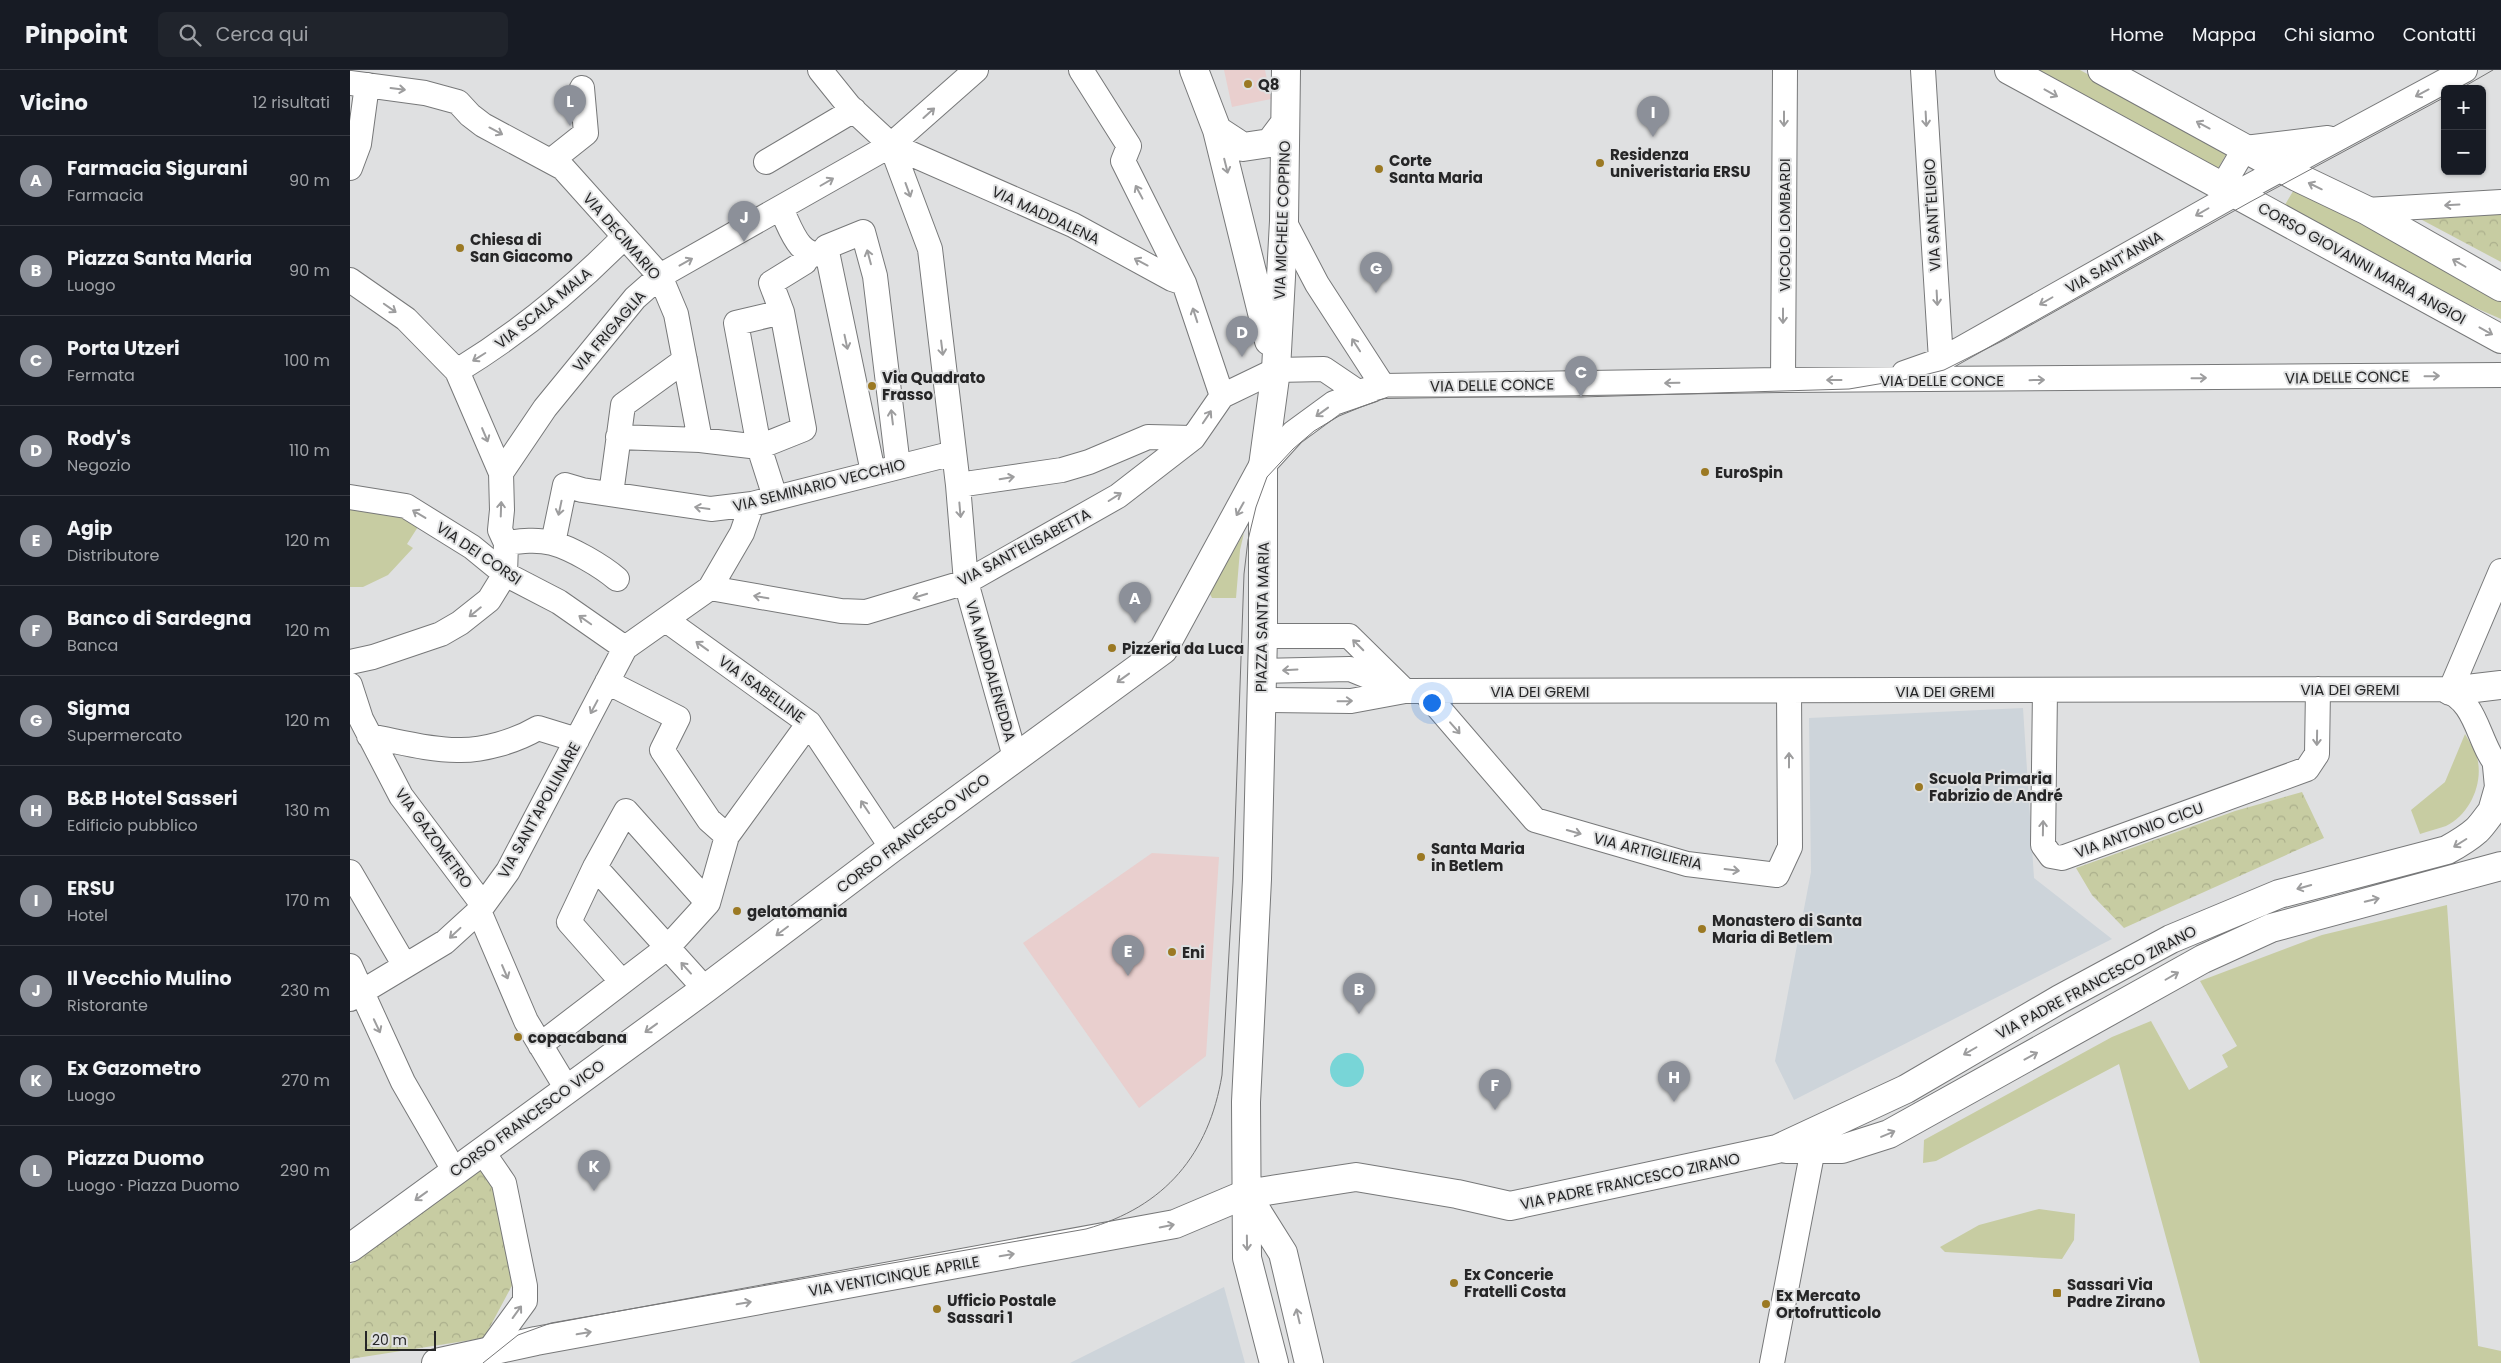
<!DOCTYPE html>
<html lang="it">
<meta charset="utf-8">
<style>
body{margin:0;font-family:Poppins,sans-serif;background:#20242c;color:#f1f3f6}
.controls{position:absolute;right:15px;top:15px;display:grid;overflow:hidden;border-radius:8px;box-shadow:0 1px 4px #0004}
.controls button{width:45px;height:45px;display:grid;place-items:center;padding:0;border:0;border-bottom:1px solid #363941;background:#171b24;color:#f1f3f6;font:25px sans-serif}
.scale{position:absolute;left:15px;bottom:12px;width:71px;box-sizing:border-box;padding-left:5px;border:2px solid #262627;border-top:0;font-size:14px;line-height:18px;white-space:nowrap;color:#262627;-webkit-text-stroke:4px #dfe0e1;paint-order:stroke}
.you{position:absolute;left:1081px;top:632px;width:18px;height:18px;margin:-12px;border:4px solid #fff;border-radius:50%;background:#1a73e8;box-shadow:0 0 0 8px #1a73e833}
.badge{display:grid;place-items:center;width:32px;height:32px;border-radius:50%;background:#8c9099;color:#fff;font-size:16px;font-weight:700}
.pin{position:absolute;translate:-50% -41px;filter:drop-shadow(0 1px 2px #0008)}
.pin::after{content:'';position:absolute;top:26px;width:18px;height:15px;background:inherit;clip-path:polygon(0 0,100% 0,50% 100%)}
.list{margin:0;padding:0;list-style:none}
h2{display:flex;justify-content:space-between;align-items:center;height:65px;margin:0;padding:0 20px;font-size:21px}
h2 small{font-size:16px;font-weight:400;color:#9ea1a6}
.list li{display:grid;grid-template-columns:32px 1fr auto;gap:15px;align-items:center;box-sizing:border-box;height:90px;padding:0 20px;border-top:1px solid #363941}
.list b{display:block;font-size:19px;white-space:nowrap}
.list p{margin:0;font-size:16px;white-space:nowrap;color:#9ea1a6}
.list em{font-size:16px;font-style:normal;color:#9ea1a6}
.icon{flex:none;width:28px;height:28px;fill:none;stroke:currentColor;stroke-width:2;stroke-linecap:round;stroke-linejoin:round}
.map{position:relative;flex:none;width:2151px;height:1293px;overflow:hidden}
header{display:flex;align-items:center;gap:30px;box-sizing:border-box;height:70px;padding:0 25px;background:#171b24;border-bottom:1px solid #363941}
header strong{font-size:24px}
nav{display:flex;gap:28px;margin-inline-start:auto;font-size:18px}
.search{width:350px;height:45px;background:#20242c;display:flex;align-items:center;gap:12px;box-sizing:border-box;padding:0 18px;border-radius:8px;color:#9ea1a6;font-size:19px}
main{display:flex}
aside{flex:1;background:#171b24}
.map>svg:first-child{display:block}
.commercial{fill:#e9cfce}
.built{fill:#cdd4da}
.green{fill:#c7cca2}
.park{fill:url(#park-crowns)}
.water{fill:#78d5d7}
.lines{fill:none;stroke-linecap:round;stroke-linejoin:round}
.minor-casing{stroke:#777879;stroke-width:26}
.tertiary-casing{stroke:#777879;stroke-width:30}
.secondary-casing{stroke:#777879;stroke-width:30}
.minor{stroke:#fff;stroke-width:24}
.tertiary{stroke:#fff;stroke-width:28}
.secondary{stroke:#fff;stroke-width:28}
.tram{stroke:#767677;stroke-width:1}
.oneway{stroke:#9d9d9e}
.poi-dot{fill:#9b7923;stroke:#dfe0e1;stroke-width:2}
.labels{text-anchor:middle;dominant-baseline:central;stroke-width:4;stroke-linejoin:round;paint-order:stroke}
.poi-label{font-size:15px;font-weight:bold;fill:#262627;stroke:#dfe0e1;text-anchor:start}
.street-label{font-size:15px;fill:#262627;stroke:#dfe0e1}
</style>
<header>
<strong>Pinpoint</strong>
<div class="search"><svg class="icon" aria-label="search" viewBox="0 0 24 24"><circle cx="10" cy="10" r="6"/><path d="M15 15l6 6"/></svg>Cerca qui</div>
<nav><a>Home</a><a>Mappa</a><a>Chi siamo</a><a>Contatti</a></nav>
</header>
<main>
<aside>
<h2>Vicino<small>12 risultati</small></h2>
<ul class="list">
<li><span class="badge">A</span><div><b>Farmacia Sigurani</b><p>Farmacia</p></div><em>90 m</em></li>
<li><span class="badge">B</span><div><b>Piazza Santa Maria</b><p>Luogo</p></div><em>90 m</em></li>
<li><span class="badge">C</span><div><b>Porta Utzeri</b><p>Fermata</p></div><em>100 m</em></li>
<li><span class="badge">D</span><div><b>Rody's</b><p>Negozio</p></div><em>110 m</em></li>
<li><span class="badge">E</span><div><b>Agip</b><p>Distributore</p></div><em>120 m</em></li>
<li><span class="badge">F</span><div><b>Banco di Sardegna</b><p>Banca</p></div><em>120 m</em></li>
<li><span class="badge">G</span><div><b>Sigma</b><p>Supermercato</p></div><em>120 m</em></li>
<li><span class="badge">H</span><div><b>B&amp;B Hotel Sasseri</b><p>Edificio pubblico</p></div><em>130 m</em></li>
<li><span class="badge">I</span><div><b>ERSU</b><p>Hotel</p></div><em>170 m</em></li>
<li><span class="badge">J</span><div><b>Il Vecchio Mulino</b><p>Ristorante</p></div><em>230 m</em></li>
<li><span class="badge">K</span><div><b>Ex Gazometro</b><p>Luogo</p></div><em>270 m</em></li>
<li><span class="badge">L</span><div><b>Piazza Duomo</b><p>Luogo · Piazza Duomo</p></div><em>290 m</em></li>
</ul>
</aside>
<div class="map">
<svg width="2151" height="1293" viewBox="0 0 2151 1293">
<defs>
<pattern id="park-crowns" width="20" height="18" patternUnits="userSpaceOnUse" patternTransform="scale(1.25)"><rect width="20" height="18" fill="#c7cca2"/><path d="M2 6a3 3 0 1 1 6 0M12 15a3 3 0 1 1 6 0" fill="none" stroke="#abaf8c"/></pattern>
</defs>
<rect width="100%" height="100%" fill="#dfe0e1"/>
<!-- commercial -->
<path class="commercial" d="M874,0H915L921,29L882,37Z
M802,783L869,787L856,986L789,1038L673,873Z"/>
<!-- built -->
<path class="built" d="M1673,638L1684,808L1762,869L1444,1030L1425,991L1461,802L1459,648Z
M874,1217L895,1293H720L784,1261Z"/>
<!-- green -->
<path class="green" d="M1681,0H1730L1878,81L1866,102Z
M1945,118L2151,230V249L2087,221L1933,138Z
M0,433L73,449L57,474L63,478L38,505L13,517H0Z
M894,463L890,480L886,528H862L860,524L861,519Z
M2115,664C2118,670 2122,675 2125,681C2136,708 2122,743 2096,756C2088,759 2078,761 2070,764L2061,740L2095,712Z
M2097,835L2128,1276L2151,1281V1293H1850L1769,994L1586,1091L1573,1093L1574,1070L1762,967L1801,951L1839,1020L1878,997L1872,985L1887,976L1850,911L1972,865Z
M1689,1139L1725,1144L1724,1170L1712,1189L1595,1182L1590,1177L1629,1155Z"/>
<!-- park -->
<path class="park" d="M2059,143L2151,144V192Z
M1952,722L1974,768L1774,858L1742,825L1726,798L1885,741Z
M133,1097L153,1130L166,1208L134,1268L0,1289V1195Z"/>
<!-- water -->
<path class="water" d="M980 1000a17 17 0 1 1 34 0a17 17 0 1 1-34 0Z"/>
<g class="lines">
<defs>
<path id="minor" d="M470,0L499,36L541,75L723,155L822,209L834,213
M731,0L779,76L773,91L834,213L872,326
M1573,0L1591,290
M0,13L75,23L108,32L120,45L133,55L213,98L310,206L326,244L350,370
M541,75L580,179L608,415L616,512L665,687
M202,90L236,63L232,18
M416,92L504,40
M0,98L9,74L17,15
M1872,117L1895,78L1978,68
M431,139C441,158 448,189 475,184
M2016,140L2151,132
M934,151L967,214L1033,316
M0,210L56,249L107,301L151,403
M107,301C169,263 223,219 274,167
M1554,303L1591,290L1885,124L2115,0
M1433,310L1435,0
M268,367L350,370L409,377L454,359L432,242
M913,396L943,363L984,333L1022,320
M523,402L476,177L513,162L525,206L548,396
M608,415L712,400L739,392L798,367L843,368
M261,424L273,335L335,290
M0,427L56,436L122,477L155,504L209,532L275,578
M425,427L409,377L386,253L432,242L421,213L455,192L459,183
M156,473C171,471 187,469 202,473C221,478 252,496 267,509
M203,473L215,415L232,420L361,439L402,434L604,383
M360,518L491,541L516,542L616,512L768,426L843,368L872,326L926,300L974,299L1008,322L1033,316L1433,310L2151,305
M316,550L459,653L542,778
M913,566H999L1055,621
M0,592L23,587L91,564L110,553L139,530L155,504L156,473L150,460L152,440L151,403L195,338L285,228L310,206L541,75L626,0
M912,601L1000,599L1044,617
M257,612L328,648L312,680L359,750L377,766
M0,615L11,649L51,726L133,835
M1695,620L1693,775L1701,786L1712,788L1957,699L1967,684L1968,619
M1074,621L1185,750L1337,794L1427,805L1440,777L1439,621
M2100,621L2151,501
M911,630L1001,631L1055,621L2093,619C2130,631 2127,677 2151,699
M19,666C47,671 78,680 107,680C133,681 166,671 188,658L227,670
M245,797L355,919
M0,802L55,896
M129,841L176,951L217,1019
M0,896L53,1012L105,1102
M272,912L219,852L245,797L276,741L358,833L377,766L459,653
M0,929L95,872L129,841L158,801L275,578L360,518L392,463L402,434
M190,975L318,877L358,833
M132,1081L154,1113L175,1216V1231L138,1282
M1422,1293L1463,1079"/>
<path id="tertiary" d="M1659,0L2151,269
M1752,0L1947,107L2016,140L2151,217
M0,1178L355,919L542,778L813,580L913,396
M86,1293L186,1271L825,1154L896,1124"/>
<path id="secondary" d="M844,0L867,60L919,271
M867,60L893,77L920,73L935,53
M2100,621L2151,615
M2143,738L2149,717L2147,696
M1436,1079H1492L1539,1064L1853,889L1921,858L2151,796
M896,1124L1006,1107L1107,1124L1160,1136L1427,1079L1556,1019L1710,929L1821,869L1929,824L2097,780C2108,774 2118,768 2127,760C2136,751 2141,740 2151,732
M896,1124L933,1183L959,1293
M924,1293L897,1188L896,1032L907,809L913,566V396L926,300L934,151L936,0"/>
</defs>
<!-- minor casing -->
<use href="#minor" class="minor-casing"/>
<!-- tertiary casing -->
<use href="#tertiary" class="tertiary-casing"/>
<!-- secondary casing -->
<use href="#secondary" class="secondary-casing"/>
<!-- minor -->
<use href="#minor" class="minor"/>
<!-- tertiary -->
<use href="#tertiary" class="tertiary"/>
<!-- secondary -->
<use href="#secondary" class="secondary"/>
<!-- tram -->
<path class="tram" d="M2110,19L2143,0
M133,1293L168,1265L201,1253L736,1159C815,1137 859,1084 872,1005L883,813L894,504L898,470L906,437L917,407L943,379L964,361L989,346L1011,337L1038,327H1231L1499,319L1558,309L1594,300L1654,270L1900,132L2095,27"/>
</g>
<!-- one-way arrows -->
<defs><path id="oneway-shaft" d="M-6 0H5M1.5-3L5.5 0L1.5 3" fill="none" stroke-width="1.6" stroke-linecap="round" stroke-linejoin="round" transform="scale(1.25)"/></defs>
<g class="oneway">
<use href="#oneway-shaft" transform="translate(48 19) rotate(7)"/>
<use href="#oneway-shaft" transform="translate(1701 23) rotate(29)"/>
<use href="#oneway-shaft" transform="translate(2072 23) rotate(152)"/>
<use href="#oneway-shaft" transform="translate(579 43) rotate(-42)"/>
<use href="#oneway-shaft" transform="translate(1434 49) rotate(90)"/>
<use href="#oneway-shaft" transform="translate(1576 49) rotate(87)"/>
<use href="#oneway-shaft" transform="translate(1853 55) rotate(-152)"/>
<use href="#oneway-shaft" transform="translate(146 61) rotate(28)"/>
<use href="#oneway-shaft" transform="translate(876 96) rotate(76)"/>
<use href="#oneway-shaft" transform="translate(477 112) rotate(-30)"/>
<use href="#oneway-shaft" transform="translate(1965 116) rotate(-154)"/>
<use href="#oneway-shaft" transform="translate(558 120) rotate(70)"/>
<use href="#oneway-shaft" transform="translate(789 122) rotate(-118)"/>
<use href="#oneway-shaft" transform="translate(2102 135) rotate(177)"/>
<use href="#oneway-shaft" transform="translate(1852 142) rotate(150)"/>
<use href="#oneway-shaft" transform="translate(519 187) rotate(-105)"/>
<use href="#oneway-shaft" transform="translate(336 192) rotate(-29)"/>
<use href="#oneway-shaft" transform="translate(791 192) rotate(-152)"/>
<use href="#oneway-shaft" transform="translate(2109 193) rotate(-150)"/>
<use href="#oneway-shaft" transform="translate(1587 228) rotate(87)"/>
<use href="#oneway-shaft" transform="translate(1696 231) rotate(150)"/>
<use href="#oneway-shaft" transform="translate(40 238) rotate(35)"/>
<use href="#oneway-shaft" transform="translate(845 245) rotate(-108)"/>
<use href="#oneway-shaft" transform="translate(1433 246) rotate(90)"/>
<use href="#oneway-shaft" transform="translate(2136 261) rotate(29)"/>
<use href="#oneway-shaft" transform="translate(496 272) rotate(78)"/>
<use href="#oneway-shaft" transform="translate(1006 275) rotate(-123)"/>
<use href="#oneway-shaft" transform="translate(592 278) rotate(83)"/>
<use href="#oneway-shaft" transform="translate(129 287) rotate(148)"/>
<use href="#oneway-shaft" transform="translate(2082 306) rotate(-1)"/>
<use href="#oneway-shaft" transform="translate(1849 308) rotate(-1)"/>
<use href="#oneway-shaft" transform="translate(1484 310) rotate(180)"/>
<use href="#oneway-shaft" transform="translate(1687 310) rotate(-1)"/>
<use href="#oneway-shaft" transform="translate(1322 313) rotate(179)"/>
<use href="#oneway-shaft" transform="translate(972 342) rotate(144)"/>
<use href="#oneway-shaft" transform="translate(542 347) rotate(-97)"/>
<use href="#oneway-shaft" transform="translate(857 347) rotate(-56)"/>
<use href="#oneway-shaft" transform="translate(135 365) rotate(67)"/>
<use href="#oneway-shaft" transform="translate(657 408) rotate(-9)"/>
<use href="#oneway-shaft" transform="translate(765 427) rotate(-32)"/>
<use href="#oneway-shaft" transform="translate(210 438) rotate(102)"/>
<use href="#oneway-shaft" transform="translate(352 438) rotate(-172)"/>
<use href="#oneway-shaft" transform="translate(151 439) rotate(-88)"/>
<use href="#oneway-shaft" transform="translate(890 439) rotate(119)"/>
<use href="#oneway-shaft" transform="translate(610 440) rotate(85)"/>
<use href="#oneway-shaft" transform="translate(69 444) rotate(-149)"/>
<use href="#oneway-shaft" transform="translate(570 526) rotate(163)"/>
<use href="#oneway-shaft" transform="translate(411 527) rotate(-170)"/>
<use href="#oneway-shaft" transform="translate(125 542) rotate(141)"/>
<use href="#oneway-shaft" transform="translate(235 550) rotate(-145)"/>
<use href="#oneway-shaft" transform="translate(1008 575) rotate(-135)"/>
<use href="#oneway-shaft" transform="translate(352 576) rotate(-144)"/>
<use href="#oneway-shaft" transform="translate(940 600) rotate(177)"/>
<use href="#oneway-shaft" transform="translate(773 608) rotate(144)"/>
<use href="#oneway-shaft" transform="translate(995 631) rotate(-1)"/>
<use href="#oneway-shaft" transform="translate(244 637) rotate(118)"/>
<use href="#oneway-shaft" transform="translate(1105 658) rotate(49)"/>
<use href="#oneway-shaft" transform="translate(1967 668) rotate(91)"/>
<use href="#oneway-shaft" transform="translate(1439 690) rotate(-90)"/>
<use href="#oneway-shaft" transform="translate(515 737) rotate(-124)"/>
<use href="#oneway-shaft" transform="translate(1693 758) rotate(-89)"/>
<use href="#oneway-shaft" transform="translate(1224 762) rotate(16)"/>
<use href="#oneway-shaft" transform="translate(2110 773) rotate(148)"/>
<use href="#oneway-shaft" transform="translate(1382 800) rotate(7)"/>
<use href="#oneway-shaft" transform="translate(1954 817) rotate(164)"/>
<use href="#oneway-shaft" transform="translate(2022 830) rotate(-14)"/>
<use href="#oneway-shaft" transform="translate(432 861) rotate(143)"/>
<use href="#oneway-shaft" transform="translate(105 863) rotate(137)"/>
<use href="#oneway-shaft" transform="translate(336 898) rotate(-132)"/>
<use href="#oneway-shaft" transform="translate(155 902) rotate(67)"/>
<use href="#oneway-shaft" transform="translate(1822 906) rotate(-30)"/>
<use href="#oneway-shaft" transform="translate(27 956) rotate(65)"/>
<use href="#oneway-shaft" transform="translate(301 958) rotate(144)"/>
<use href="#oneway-shaft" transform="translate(1620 981) rotate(150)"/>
<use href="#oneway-shaft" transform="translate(1681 986) rotate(-29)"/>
<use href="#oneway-shaft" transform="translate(1538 1064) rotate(-23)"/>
<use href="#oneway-shaft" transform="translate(71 1126) rotate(144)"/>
<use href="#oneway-shaft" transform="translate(817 1156) rotate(-11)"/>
<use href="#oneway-shaft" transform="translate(897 1173) rotate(89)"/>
<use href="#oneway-shaft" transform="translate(657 1185) rotate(-10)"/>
<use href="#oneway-shaft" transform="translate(394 1233) rotate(-10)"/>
<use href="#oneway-shaft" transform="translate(167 1242) rotate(-54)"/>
<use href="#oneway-shaft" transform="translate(948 1246) rotate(-103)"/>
<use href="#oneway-shaft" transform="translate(234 1263) rotate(-10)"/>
</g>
<!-- markers -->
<g class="poi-dot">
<circle cx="898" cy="14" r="5"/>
<circle cx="1250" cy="93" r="5"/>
<circle cx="1029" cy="99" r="5"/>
<circle cx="110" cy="178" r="5"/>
<circle cx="522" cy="316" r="5"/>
<circle cx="1355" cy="402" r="5"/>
<circle cx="762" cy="578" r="5"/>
<circle cx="1569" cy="717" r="5"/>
<circle cx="1071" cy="787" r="5"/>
<circle cx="387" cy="841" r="5"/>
<circle cx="1352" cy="859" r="5"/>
<circle cx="822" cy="882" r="5"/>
<circle cx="168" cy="967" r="5"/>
<circle cx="1104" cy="1213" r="5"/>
<rect x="1702" y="1218" width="10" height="10" rx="2.5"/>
<circle cx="1416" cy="1234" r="5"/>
<circle cx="587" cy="1239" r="5"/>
</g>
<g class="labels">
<!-- poi labels -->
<g class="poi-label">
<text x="908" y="14">Q8</text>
<text x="1260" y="84">Residenza<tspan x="1260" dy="17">univeristaria ERSU</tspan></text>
<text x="1039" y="90">Corte<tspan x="1039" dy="17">Santa Maria</tspan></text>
<text x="120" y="169">Chiesa di<tspan x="120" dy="17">San Giacomo</tspan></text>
<text x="532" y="307">Via Quadrato<tspan x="532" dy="17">Frasso</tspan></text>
<text x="1365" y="402">EuroSpin</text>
<text x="772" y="578">Pizzeria da Luca</text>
<text x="1579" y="708">Scuola Primaria<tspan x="1579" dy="17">Fabrizio de André</tspan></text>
<text x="1081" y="778">Santa Maria<tspan x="1081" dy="17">in Betlem</tspan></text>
<text x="397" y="841">gelatomania</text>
<text x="1362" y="850">Monastero di Santa<tspan x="1362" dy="17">Maria di Betlem</tspan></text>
<text x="832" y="882">Eni</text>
<text x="178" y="967">copacabana</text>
<text x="1114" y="1204">Ex Concerie<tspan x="1114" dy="17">Fratelli Costa</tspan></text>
<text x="1717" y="1214">Sassari Via<tspan x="1717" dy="17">Padre Zirano</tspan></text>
<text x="1426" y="1225">Ex Mercato<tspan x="1426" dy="17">Ortofrutticolo</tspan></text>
<text x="597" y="1230">Ufficio Postale<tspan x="597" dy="17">Sassari 1</tspan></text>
</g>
<!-- street labels -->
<g class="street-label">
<text transform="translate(696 145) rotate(25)">VIA MADDALENA</text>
<text transform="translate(1582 145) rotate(-93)">VIA SANT'ELIGIO</text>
<text transform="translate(932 150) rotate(-88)">VIA MICHELE COPPINO</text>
<text transform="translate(1434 155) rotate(-90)">VICOLO LOMBARDI</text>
<text transform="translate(272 166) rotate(49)">VIA DECIMARIO</text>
<text transform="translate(1764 192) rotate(-30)">VIA SANT'ANNA</text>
<text transform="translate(2012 193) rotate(29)">CORSO GIOVANNI MARIA ANGIOI</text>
<text transform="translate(193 238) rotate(-39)">VIA SCALA MALA</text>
<text transform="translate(259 261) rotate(-49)">VIA FRIGAGLIA</text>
<text transform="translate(1997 307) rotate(-1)">VIA DELLE CONCE</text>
<text x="1592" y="310">VIA DELLE CONCE</text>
<text transform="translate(1142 315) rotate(-1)">VIA DELLE CONCE</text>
<text transform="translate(469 415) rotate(-14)">VIA SEMINARIO VECCHIO</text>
<text transform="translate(674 477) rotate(-28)">VIA SANT'ELISABETTA</text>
<text transform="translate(129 483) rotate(34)">VIA DEI CORSI</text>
<text transform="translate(912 547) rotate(-89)">PIAZZA SANTA MARIA</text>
<text transform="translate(641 601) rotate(74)">VIA MADDALENEDDA</text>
<text transform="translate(412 619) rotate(36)">VIA ISABELLINE</text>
<text x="2000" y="619">VIA DEI GREMI</text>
<text x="1190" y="621">VIA DEI GREMI</text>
<text x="1595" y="621">VIA DEI GREMI</text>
<text transform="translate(189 740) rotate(-61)">VIA SANT'APOLLINARE</text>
<text transform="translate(1789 760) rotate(-20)">VIA ANTONIO CICU</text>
<text transform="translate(563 763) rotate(-37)">CORSO FRANCESCO VICO</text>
<text transform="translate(84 768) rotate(54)">VIA GAZOMETRO</text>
<text transform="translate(1298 781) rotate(14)">VIA ARTIGLIERIA</text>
<text transform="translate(1746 912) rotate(-28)">VIA PADRE FRANCESCO ZIRANO</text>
<text transform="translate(177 1048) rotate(-36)">CORSO FRANCESCO VICO</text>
<text transform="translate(1280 1111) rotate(-12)">VIA PADRE FRANCESCO ZIRANO</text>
<text transform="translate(544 1206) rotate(-10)">VIA VENTICINQUE APRILE</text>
</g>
</g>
</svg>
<div class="controls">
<button>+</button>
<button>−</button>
</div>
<div class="scale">20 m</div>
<div class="you"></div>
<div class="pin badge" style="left:785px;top:553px">A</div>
<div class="pin badge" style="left:1009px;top:944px">B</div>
<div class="pin badge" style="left:1231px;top:327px">C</div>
<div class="pin badge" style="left:892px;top:287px">D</div>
<div class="pin badge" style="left:778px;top:906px">E</div>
<div class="pin badge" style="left:1145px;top:1040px">F</div>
<div class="pin badge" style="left:1026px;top:223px">G</div>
<div class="pin badge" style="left:1324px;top:1032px">H</div>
<div class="pin badge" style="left:1303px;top:67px">I</div>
<div class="pin badge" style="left:394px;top:172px">J</div>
<div class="pin badge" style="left:244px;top:1121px">K</div>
<div class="pin badge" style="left:220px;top:56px">L</div>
</div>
</main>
